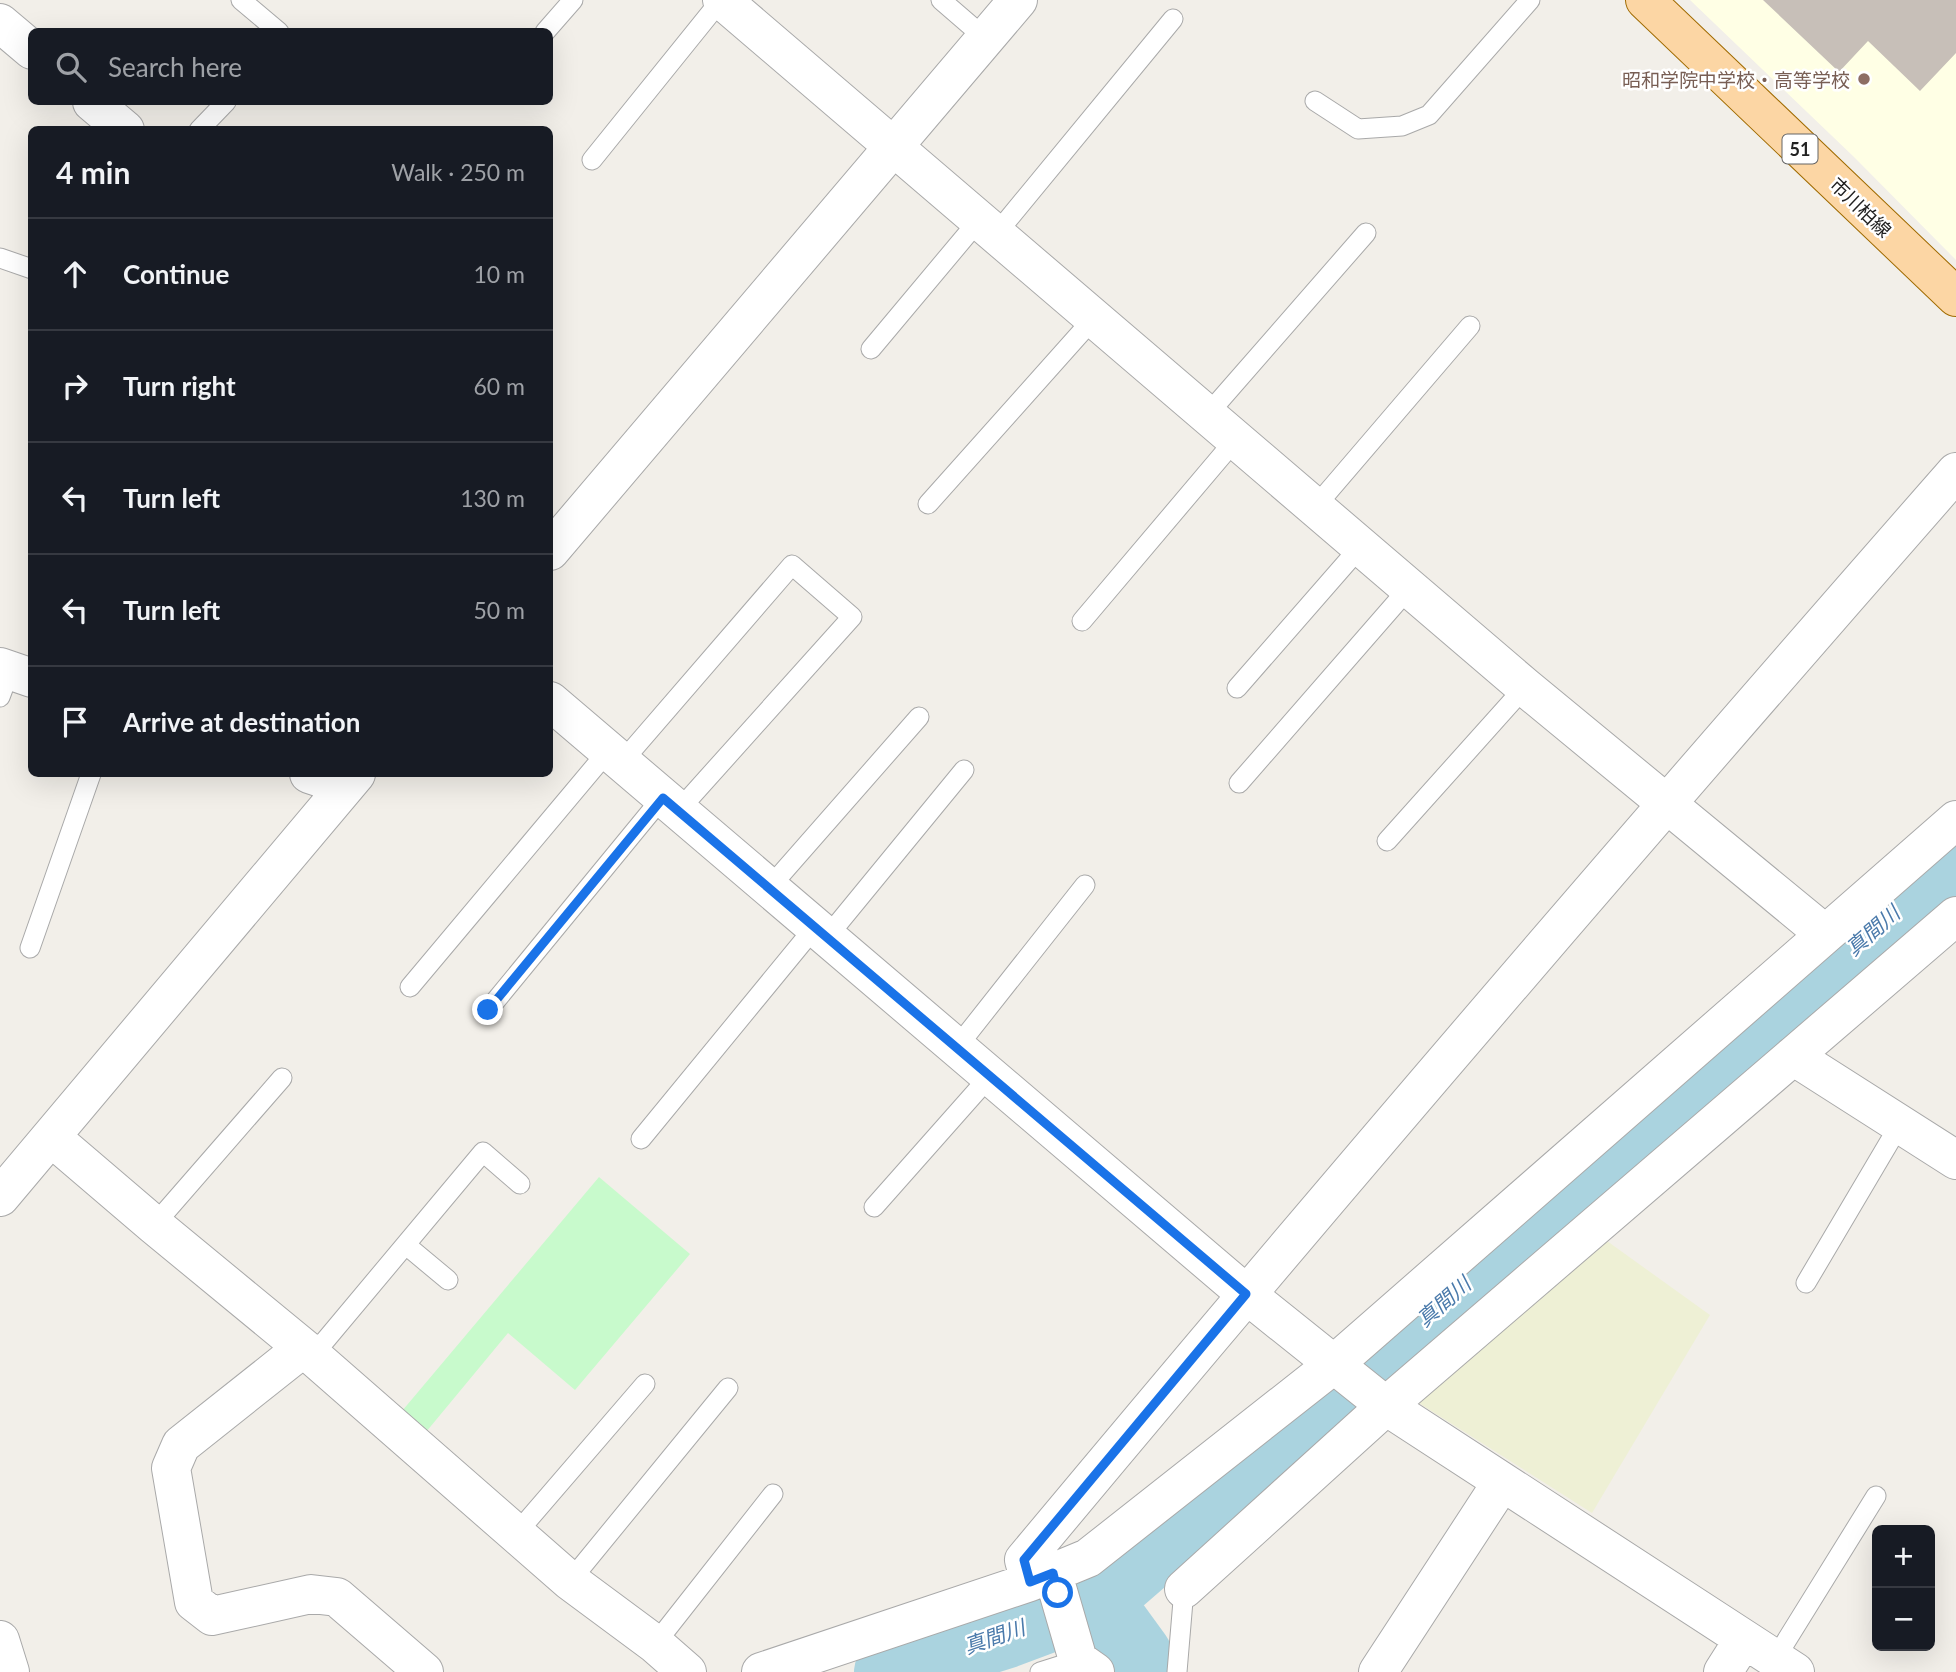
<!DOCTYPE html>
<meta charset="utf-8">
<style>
body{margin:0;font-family:Lato,"Noto Sans JP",sans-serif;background:#242831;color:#f1f3f6}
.controls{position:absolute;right:21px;bottom:21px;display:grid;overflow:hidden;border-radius:10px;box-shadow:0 7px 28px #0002}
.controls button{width:63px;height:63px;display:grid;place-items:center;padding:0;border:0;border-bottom:2px solid #363941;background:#171b24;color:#f1f3f6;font:35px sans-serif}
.stop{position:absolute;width:21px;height:21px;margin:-16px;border:5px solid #1a73e8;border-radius:50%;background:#fff}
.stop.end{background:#1a73e8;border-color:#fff;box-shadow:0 2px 7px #0008}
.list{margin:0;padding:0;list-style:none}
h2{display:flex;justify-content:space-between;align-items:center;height:91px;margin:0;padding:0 28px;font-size:30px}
h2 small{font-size:23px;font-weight:400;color:#9ea1a6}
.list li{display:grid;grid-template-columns:46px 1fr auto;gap:21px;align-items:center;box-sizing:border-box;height:112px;padding:0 28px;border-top:2px solid #363941}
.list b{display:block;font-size:26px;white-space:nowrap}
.list em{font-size:23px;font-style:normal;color:#9ea1a6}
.icon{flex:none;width:38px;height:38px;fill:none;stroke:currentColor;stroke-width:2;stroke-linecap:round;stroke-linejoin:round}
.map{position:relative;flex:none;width:1956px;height:1672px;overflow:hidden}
.search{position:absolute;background:#171b24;box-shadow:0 7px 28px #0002;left:28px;top:28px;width:525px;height:77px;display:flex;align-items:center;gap:18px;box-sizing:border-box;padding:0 24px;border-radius:10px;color:#9ea1a6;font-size:26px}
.panel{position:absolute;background:#171b24;box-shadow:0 7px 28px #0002;left:28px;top:126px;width:525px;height:651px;border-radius:10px}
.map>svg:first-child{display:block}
.education{fill:#ffffe5}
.farmland{fill:#eef0d5}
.park{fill:#c8facc}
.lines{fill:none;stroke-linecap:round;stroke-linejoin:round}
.river{stroke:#aad3df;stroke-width:68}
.building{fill:#c7bfb8}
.lane-casing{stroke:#a9a9a9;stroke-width:21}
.street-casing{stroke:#a9a9a9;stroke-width:40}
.primary-casing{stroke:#a06b00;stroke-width:40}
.lane{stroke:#fff;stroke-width:19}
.street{stroke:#fff;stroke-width:38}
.primary{stroke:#fcd6a4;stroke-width:38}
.route{stroke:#1a73e8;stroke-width:9}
.education-dot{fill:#8d6e63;stroke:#fff;stroke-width:2.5}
.labels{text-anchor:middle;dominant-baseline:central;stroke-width:5;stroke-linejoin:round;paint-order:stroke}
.shield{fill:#fff;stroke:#646464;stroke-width:2}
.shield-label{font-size:18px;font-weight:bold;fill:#222}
.education-label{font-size:19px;fill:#785e54;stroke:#fff;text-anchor:end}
.street-label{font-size:19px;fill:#222;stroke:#fff}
.water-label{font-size:21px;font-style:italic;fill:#4a7aab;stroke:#fff}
</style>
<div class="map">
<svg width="1956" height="1672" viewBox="0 0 1956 1672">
<rect width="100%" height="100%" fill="#f2efe9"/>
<!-- education -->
<path class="education" d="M1690,0H1956V260L1854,157Z"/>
<!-- farmland -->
<path class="farmland" d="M1607,1241L1710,1315L1592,1513L1414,1400Z"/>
<!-- park -->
<path class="park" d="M599,1177L690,1254L575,1390L508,1333L426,1432L402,1411Z"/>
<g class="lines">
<!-- river -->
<path class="river" d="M1098,1600L1138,1655L1137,1672
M888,1672L1007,1634L1098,1600L1956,857"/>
</g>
<!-- building -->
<path class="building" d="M1763,0H1956V53L1920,91L1868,41L1839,72Z"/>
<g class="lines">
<defs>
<path id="lane" d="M241,0L279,32
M941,0L985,38
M545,32L573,0
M1315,101L1358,129L1402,126L1429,115L1530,0
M199,130L226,102
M592,160L721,0
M996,234L1173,19
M0,258L32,269
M871,349L979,220
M1207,415L1366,233
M928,504L1094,318
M1315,507L1470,326
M1082,621L1236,439
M1237,688L1361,546
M0,697L10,670
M621,763L792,565L852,617L678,811
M1239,783L1409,588
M1387,841L1525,687
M769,888L919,717
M827,937L964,770
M30,948L91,774
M410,987L608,751
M488,1010L662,798
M957,1047L1085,885
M641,1139L815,927
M874,1207L990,1076
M154,1225L282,1078
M406,1245L448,1280
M1806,1283L1900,1124
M307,1351L324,1342L483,1152L520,1184
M515,1535L645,1384
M570,1581L728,1388
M655,1644L773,1494
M1775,1659L1876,1496
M1040,1672L1078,1660
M1177,1672L1184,1589"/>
<path id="street" d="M722,0L1525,687L1814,925L1823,935
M0,23L32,50
M92,102L125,130
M550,551L1018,0
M0,667L32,678
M550,701L1246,1294L1386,1406L1795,1672
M309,774L345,786
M1793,1056L1956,1160
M51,1137L154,1225L307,1351L570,1581L655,1644L687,1672
M0,1197L356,774
M307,1351L293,1356L181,1445L171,1468L194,1602L212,1616L311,1594L337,1597L424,1672
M1053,1574L1078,1660L1095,1672
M1030,1582L1088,1558L1333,1365L1956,820
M1184,1589L1386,1406L1956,916
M0,1640L10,1672
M761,1672L1030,1582L1024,1560C1330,1193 1641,831 1956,472
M1378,1672L1502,1482
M1723,1672L1744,1639"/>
<path id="primary" d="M1645,0L1956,297"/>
</defs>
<!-- lane casing -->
<use href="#lane" class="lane-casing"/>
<!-- street casing -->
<use href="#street" class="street-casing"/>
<!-- primary casing -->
<use href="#primary" class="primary-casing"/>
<!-- lane -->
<use href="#lane" class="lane"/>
<!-- street -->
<use href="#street" class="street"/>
<!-- primary -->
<use href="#primary" class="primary"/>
</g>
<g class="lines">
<!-- route -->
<path class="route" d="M488,1010L663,798L1246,1294L1024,1560L1030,1582L1053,1573L1058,1593"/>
</g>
<!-- markers -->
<circle class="education-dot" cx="1864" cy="79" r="7"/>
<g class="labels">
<!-- shield labels -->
<rect class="shield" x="1782.5" y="134.5" width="35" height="29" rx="5"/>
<g class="shield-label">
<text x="1800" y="149">51</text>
</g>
<!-- education labels -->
<g class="education-label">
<text x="1850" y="79">昭和学院中学校・高等学校</text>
</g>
<!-- street labels -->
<g class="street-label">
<text transform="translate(1861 207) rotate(44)">市川柏線</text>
</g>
<!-- water labels -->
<g class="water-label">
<text transform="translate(1872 930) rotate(-41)">真間川</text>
<text transform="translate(1443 1301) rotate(-41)">真間川</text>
<text transform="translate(994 1636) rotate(-19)">真間川</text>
</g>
</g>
</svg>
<div class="controls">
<button>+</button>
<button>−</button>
</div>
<div class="stop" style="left:1058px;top:1593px"></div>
<div class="stop end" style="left:488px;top:1010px"></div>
<div class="search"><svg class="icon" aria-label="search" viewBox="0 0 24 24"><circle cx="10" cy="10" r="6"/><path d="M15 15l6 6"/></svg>Search here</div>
<section class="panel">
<h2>4 min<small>Walk · 250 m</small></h2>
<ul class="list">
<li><svg class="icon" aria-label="ahead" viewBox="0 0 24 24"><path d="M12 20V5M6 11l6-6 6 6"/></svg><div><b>Continue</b></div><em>10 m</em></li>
<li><svg class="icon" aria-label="right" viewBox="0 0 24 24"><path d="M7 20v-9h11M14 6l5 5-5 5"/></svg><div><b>Turn right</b></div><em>60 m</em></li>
<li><svg class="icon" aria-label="left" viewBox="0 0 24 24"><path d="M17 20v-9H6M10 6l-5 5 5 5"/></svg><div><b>Turn left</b></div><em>130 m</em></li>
<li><svg class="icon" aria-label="left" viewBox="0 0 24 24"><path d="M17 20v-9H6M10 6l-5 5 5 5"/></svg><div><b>Turn left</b></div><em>50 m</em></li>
<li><svg class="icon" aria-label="arrive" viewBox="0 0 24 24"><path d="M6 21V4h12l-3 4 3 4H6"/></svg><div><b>Arrive at destination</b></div></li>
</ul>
</section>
</div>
